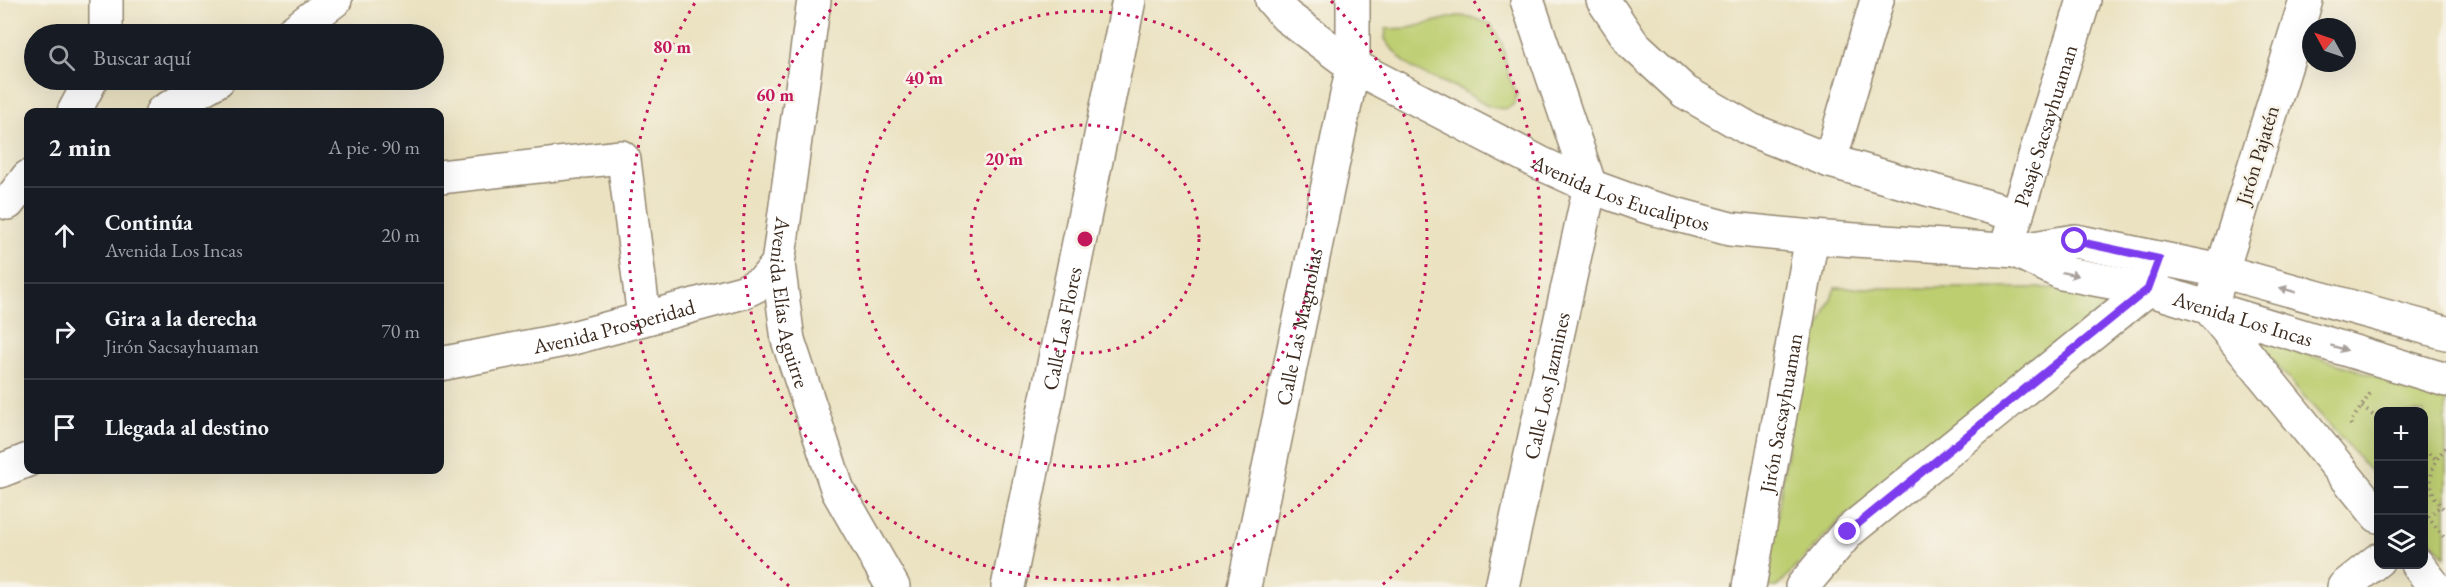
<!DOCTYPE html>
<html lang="es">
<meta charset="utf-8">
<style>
body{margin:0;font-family:"EB Garamond",serif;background:#20242c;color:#f1f3f6}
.controls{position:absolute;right:18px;bottom:18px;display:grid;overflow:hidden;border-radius:12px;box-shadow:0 6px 24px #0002}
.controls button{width:54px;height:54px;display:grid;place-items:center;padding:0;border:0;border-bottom:2px solid #363941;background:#171b24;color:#f1f3f6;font:30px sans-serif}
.compass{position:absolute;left:2302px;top:18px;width:54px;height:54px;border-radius:50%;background:#171b24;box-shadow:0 6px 24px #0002;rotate:310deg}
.stop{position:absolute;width:18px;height:18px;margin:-14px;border:4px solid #7c3aed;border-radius:50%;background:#fff}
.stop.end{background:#7c3aed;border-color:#fff;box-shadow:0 2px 6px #0008}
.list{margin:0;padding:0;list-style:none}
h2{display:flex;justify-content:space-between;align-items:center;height:78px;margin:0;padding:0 24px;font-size:26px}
h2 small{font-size:20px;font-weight:400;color:#9ea1a6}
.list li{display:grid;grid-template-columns:39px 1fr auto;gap:18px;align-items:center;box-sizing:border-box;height:96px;padding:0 24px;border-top:2px solid #363941}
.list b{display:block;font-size:22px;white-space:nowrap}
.list p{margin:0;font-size:20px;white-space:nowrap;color:#9ea1a6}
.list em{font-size:20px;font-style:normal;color:#9ea1a6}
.icon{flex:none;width:33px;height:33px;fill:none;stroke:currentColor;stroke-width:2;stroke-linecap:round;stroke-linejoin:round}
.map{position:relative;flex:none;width:2446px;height:587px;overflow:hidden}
.search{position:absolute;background:#171b24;box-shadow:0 6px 24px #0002;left:24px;top:24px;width:420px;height:66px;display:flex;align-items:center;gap:15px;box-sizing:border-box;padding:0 21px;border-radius:33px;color:#9ea1a6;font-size:22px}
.panel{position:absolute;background:#171b24;box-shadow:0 6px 24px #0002;left:24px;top:108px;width:420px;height:366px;border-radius:12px}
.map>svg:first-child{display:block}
.green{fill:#bdce71;stroke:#7c7c48;stroke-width:1.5}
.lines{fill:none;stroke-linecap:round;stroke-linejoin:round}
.minor-casing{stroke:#938670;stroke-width:36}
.path{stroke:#938670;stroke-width:4;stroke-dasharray:1.5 4.5;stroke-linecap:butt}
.minor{stroke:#fff;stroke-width:33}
.oneway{fill:#a79f9a}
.route{stroke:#7c3aed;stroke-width:8}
.ring{fill:none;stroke:#c2185b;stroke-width:3;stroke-dasharray:3 6}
.labels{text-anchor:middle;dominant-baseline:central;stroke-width:5;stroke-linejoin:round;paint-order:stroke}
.street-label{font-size:21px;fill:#3b2a1e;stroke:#f7f3e8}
.centre{fill:#c2185b;stroke:#f7f3e8;stroke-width:3}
.ring-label{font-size:18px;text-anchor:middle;font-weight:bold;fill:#c2185b;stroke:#f7f3e8;stroke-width:5;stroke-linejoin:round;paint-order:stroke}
</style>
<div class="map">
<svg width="2446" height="587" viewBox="0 0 2446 587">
<rect width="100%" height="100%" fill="#f7f3e8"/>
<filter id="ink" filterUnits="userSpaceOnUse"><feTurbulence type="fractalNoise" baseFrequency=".0167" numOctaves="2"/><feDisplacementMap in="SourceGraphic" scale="12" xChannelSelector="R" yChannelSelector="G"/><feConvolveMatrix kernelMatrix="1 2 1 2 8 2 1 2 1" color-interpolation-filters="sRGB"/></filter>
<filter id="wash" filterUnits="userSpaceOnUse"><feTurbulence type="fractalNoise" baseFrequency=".008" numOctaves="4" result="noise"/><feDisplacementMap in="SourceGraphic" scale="24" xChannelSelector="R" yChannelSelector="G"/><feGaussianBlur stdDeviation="1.35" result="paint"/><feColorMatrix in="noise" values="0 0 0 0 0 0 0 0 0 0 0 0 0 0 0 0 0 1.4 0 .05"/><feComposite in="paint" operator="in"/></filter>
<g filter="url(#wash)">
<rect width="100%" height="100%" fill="#ebe2c1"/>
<!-- green -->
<path class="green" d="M1457,16L1470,17L1491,24L1502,43L1509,78L1517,93L1514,104L1508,108C1486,112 1476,96 1457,88C1422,73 1409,74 1385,39L1386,29L1409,28Z
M1835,288H2074L2104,295L2108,304L1837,523L1777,587H1767L1796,389Z
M2252,337L2446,398V557L2424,532V412H2378V480Z"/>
</g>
<g filter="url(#ink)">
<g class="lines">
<defs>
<g id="minor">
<path id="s1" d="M814,0L778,264L788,340L838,491L893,587"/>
<path id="s2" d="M1272,0L1286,16L1353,66L1540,163L1590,186L1645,206L1730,229L1812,237L2016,251L2075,241L2221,271L2446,333"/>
<path d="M1603,0L1632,43L1685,92L1751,130L1830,161L2017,215"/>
<path d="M2306,0L2210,309L2378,516"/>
<path d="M106,34V0"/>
<path d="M290,34L335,0"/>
<path d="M74,112L91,80"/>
<path d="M162,112L218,80"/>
<path d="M1830,161L1877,0"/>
<path d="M440,177L621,157L624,160L644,318"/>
<path d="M8,203L28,177"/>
<path id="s3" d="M2010,236L2084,0"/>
<path id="s4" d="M2016,251L2062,273L2148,289L2446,380"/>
<path id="s5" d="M440,364L569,339L743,292L763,282L778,264"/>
<path d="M0,471L28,460"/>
<path d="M2417,564L2435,587"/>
<path id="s6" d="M1008,587L1129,0"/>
<path id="s7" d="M1244,587L1353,66V0"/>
<path id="s8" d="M1502,587L1590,186L1527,0"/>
<path id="s9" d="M1749,587L1812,237"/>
<path d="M1802,587L1848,532L2148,289L2159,259"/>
<path d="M2344,587L2378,560"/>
</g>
</defs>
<!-- minor casing -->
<use href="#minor" class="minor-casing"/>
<!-- path -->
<path class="path" d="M2362,407L2378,419
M2351,425L2350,423L2370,394
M2446,448C2427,466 2425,493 2446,511
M2424,450L2436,459
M2424,512L2444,537
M2424,521L2440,506"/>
<!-- minor -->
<use href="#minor" class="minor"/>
</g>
<!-- one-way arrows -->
<defs><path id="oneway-solid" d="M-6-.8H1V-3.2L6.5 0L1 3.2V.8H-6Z" transform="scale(1.5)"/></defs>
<g class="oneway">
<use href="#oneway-solid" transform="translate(2070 274) rotate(12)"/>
<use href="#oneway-solid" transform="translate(2288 290) rotate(-164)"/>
<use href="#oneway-solid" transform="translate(2339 348) rotate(17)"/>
</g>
</g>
<g class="lines" filter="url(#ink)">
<!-- route -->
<path class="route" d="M1848,532L2148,289L2159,259L2075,241"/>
</g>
<!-- distance rings -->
<g class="ring">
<circle cx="1085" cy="239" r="114"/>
<circle cx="1085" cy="239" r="228"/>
<path d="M1331 1A342 342 0 1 1 839 1"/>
<path d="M789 586A456 456 0 0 1 696 1M1474 1A456 456 0 0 1 1381 586"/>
</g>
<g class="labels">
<!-- street labels -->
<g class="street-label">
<text stroke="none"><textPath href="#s3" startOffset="116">Pasaje Sacsayhuaman</textPath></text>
<text transform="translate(2257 155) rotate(-73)">Jirón Pajatén</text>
<text stroke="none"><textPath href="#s2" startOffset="402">Avenida Los Eucaliptos</textPath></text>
<text stroke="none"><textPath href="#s1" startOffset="306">Avenida Elías Aguirre</textPath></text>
<text stroke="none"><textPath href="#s4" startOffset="238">Avenida Los Incas</textPath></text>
<text stroke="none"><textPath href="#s5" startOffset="178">Avenida Prosperidad</textPath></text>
<text stroke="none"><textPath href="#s7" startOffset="266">Calle Las Magnolias</textPath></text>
<text stroke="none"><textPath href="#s6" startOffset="264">Calle Las Flores</textPath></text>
<text stroke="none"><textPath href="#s8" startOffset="206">Calle Los Jazmines</textPath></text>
<text stroke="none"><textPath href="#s9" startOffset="177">Jirón Sacsayhuaman</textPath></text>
</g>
</g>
<circle cx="1085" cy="239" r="9" class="centre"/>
<g class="ring-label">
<text x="672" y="53">80 m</text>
<text x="924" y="84">40 m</text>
<text x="775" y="101">60 m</text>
<text x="1004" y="165">20 m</text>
</g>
</svg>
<div class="controls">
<button>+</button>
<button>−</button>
<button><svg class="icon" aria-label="layers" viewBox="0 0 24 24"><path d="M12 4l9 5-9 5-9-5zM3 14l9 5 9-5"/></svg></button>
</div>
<svg class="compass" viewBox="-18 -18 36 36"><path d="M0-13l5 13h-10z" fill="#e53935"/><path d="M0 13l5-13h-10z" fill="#9ea1a6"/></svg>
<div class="stop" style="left:2075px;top:241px"></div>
<div class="stop end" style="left:1848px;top:532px"></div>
<div class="search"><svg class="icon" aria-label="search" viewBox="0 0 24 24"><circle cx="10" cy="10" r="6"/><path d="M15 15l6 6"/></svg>Buscar aquí</div>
<section class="panel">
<h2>2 min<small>A pie · 90 m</small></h2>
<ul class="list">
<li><svg class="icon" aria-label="ahead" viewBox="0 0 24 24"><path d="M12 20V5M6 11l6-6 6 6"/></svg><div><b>Continúa</b><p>Avenida Los Incas</p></div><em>20 m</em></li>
<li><svg class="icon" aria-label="right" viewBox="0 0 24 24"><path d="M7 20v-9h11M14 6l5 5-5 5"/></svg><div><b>Gira a la derecha</b><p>Jirón Sacsayhuaman</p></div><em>70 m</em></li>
<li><svg class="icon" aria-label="arrive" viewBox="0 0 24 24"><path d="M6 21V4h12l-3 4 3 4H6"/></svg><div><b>Llegada al destino</b></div></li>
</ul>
</section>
</div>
